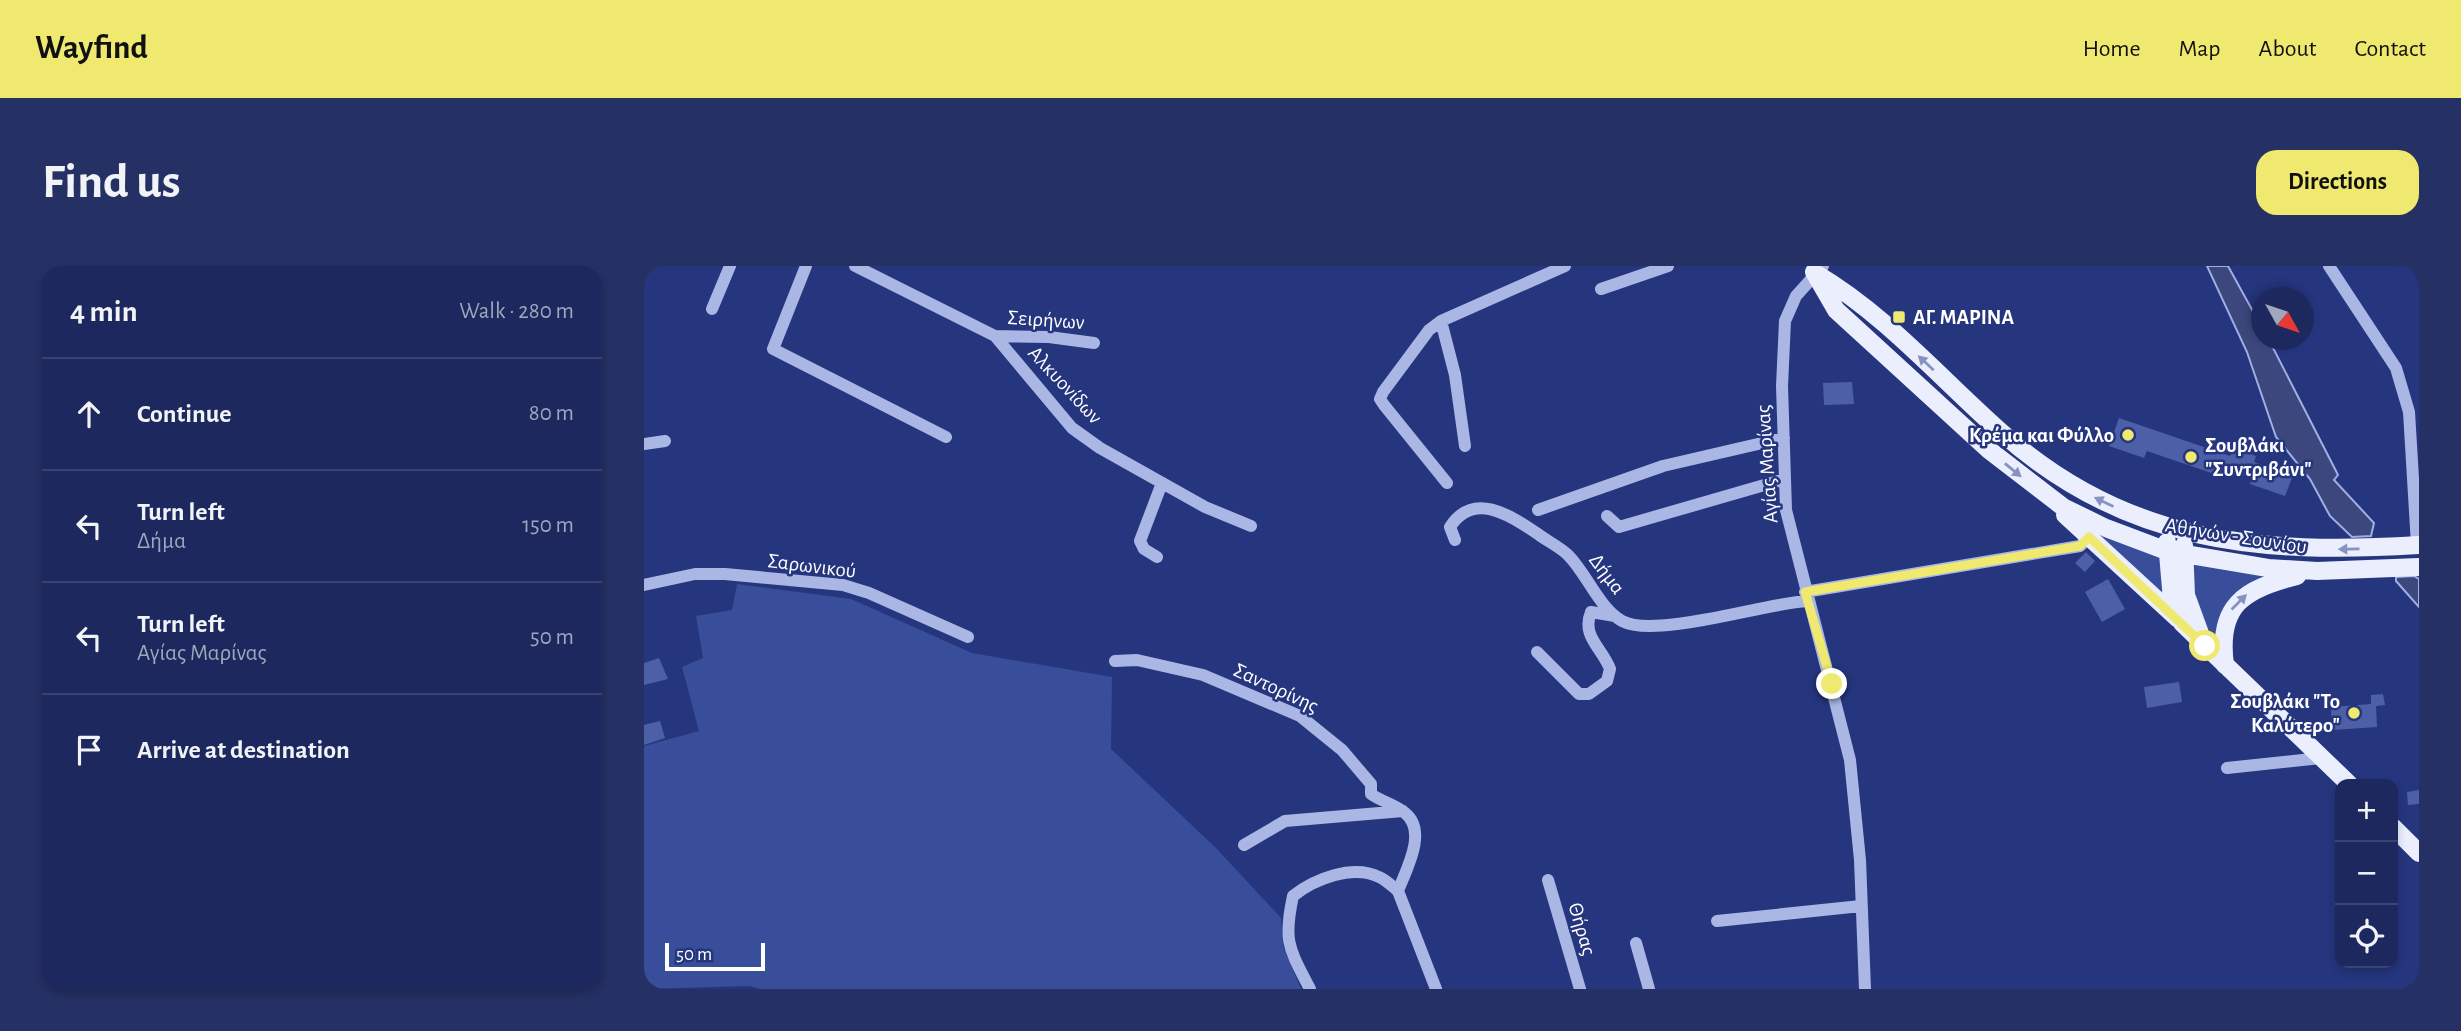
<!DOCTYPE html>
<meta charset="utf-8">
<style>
body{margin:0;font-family:"Alegreya Sans",sans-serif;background:#253064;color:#f1f3f6}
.controls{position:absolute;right:21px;bottom:21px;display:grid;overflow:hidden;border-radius:14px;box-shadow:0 4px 10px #0003}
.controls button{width:63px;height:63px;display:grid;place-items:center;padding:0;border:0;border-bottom:2px solid #3a4473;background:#1c285e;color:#f1f3f6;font:35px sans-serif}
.compass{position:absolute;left:1607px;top:21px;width:63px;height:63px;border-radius:50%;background:#1c285e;box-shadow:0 4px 10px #0003;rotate:130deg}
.scale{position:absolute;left:21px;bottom:18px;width:100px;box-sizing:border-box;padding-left:7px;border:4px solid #fff;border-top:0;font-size:19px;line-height:24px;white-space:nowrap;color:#fff;-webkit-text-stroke:5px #25367e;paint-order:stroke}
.stop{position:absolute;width:21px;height:21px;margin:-16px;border:5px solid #efe96f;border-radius:50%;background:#fff}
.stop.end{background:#efe96f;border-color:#fff;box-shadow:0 2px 7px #0008}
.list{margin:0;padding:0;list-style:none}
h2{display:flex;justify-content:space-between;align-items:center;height:91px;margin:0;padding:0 28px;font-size:30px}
h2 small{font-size:23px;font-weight:400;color:#a0a6bc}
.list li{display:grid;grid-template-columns:46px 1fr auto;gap:21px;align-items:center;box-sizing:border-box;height:112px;padding:0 28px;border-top:2px solid #3a4473}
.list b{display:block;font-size:26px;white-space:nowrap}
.list p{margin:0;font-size:23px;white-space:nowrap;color:#a0a6bc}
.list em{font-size:23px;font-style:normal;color:#a0a6bc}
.icon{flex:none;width:38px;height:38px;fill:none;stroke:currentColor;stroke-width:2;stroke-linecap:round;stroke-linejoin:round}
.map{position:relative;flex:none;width:1775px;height:723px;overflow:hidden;border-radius:21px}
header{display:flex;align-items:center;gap:42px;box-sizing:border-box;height:98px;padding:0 35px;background:#efe96f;color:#111}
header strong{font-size:33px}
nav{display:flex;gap:38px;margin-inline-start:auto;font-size:24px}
.intro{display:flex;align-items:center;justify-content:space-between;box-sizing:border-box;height:168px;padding:0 42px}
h1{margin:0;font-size:49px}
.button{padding:18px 32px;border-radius:21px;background:#efe96f;color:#111;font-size:24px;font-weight:700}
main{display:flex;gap:42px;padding:0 42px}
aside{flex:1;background:#1c285e;border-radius:21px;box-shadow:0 4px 10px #0003}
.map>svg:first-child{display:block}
.green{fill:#384e9b}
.water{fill:#3c487d;stroke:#9fafe6;stroke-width:2}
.building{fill:#4d60a7}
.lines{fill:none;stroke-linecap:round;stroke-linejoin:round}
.minor{stroke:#aab7e5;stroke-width:12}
.major{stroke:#ebeefd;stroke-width:18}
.oneway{fill:#8892be}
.route{stroke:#efe96f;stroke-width:9}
.poi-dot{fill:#efe96f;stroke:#25367e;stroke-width:2.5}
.labels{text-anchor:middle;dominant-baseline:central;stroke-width:5;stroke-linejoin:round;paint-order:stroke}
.poi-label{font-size:21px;font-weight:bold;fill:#fff;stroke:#25367e;text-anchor:start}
.street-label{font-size:21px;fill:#fff;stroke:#25367e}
</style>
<header>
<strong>Wayfind</strong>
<nav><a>Home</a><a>Map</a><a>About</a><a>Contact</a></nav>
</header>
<div class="intro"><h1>Find us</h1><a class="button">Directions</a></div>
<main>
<aside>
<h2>4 min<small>Walk · 280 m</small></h2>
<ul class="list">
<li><svg class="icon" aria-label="ahead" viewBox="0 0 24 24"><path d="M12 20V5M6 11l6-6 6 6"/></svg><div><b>Continue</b></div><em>80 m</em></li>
<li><svg class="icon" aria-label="left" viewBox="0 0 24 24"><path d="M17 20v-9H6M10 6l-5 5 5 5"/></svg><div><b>Turn left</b><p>Δήμα</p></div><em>150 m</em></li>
<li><svg class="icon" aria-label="left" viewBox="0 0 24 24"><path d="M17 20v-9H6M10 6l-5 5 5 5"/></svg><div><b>Turn left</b><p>Αγίας Μαρίνας</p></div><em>50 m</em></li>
<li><svg class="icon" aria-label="arrive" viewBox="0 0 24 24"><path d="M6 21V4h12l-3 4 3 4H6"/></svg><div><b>Arrive at destination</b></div></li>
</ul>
</aside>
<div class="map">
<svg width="1775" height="723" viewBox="0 0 1775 723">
<rect width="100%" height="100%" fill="#25367e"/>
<!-- green -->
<path class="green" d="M1447,261L1520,290L1524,339Z
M1544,297L1636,309L1577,349L1571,376L1556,348Z
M93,318L207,333L328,387L468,411L467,483L571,581L637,652L639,680L657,723H116L105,720L0,723V480L55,465L38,401L59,392L52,350L88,344Z"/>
<!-- water -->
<path class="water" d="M1563,0H1584L1617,60L1618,74H1625L1694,209L1690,214L1730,257L1727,270L1708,271L1686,250L1666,213L1632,171L1603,86Z
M1770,310L1775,313V341L1752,315V311Z"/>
<!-- building -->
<path class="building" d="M1208,116L1210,138L1180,139L1179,117Z
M1475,152L1586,190L1589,182L1612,190L1610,196L1649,209L1641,230L1606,218L1608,212L1582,203L1579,211L1503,185L1500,192L1465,180Z
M1442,286L1451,295L1441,306L1431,297Z
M1464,313L1481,343L1458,356L1441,326Z
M15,392L24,413L0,419V397Z
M1535,416L1538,436L1503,442L1500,421Z
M1739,428L1741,439L1732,440L1733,461L1688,464L1687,441L1727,438V429Z
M16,455L21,472L0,479V459Z
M1775,524V538L1764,539L1763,526Z"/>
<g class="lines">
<!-- minor -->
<path class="minor" d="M162,0L129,83L302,171
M211,0L351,70L428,162L456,182L561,241L607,260
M1179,0L1152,30L1141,55L1138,120L1142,244L1206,494L1216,594L1221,723
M1685,0L1752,102L1765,146L1773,279
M957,23L1024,0
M68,43L86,0
M797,55L811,109L821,180
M351,70L405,71L450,77
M0,178L21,175
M803,217L740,139L736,133L739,126L785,64L797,55L921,0
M894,244L1019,200L1140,172
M963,250L975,261L1141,213
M811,274L806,261C830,224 867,250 894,268C903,275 916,281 924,289C943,308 955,342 978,355C1011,373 1122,337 1163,335
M513,291L500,283L496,275L518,217
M0,319L51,308H81L199,319L225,327L324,371
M1161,326L1436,280L1445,271
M893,386L935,428H945L963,415L966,403C958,382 937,370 947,346L971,350
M471,395L493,394L559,409L656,450L698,484L727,518V528C738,536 751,538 761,547C784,565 762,604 754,625L792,723
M1583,502L1677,492
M600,579L641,555L759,545
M904,614L936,723
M1073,655L1217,640
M992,677L1005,723
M666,723C645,682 639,676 649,630C670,613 709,598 735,611C742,614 748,620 754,625"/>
<!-- major -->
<path class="major" d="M1170,6L1192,44L1345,184L1419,241L1462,262L1523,285L1624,302L1673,305L1775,301
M1171,7C1241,48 1296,112 1357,166C1481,277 1615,289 1775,279
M1421,249L1534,353
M1523,276L1528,334L1538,357L1705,518
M1540,279L1542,329L1557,370
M1581,399C1573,340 1599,323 1653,310
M1749,561L1775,587"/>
</g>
<!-- one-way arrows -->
<defs><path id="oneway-solid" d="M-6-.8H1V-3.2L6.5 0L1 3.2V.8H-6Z" transform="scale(1.75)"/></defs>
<g class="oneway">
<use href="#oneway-solid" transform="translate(1282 97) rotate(-137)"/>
<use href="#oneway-solid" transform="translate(1369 204) rotate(39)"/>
<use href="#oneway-solid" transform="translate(1460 236) rotate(-154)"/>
<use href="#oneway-solid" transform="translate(1705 283) rotate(179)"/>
<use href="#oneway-solid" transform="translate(1595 336) rotate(-45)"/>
</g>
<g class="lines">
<!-- route -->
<path class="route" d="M1188,418L1161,326L1436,280L1445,271L1561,380"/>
</g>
<!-- markers -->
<g class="poi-dot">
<rect x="1248" y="44" width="14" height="14" rx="3.5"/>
<circle cx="1484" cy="169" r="7"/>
<circle cx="1547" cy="191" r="7"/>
<circle cx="1710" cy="447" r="7"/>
</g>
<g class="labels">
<!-- poi labels -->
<g class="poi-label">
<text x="1269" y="51">ΑΓ. ΜΑΡΙΝΑ</text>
<text x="1470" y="169" text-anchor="end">Κρέμα και Φύλλο</text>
<text x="1561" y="179">Σουβλάκι<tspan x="1561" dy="24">"Συντριβάνι"</tspan></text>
<text x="1696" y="435" text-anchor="end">Σουβλάκι "Το<tspan x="1696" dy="24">Καλύτερο"</tspan></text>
</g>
<!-- street labels -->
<g class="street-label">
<text transform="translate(402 54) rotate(4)">Σειρήνων</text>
<text transform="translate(421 119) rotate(47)">Αλκυονίδων</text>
<text transform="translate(1123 198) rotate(-94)">Αγίας Μαρίνας</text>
<text transform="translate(1592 270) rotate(9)">Αθήνών - Σουνίου</text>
<text transform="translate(168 300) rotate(7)">Σαρωνικού</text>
<text transform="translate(963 308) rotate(53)">Δήμα</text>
<text transform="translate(632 422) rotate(25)">Σαντορίνης</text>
<text transform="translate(938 663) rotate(74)">Θήρας</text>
</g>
</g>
</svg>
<div class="controls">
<button>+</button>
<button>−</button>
<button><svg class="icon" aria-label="locate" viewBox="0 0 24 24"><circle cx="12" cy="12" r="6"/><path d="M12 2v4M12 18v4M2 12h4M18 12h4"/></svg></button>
</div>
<svg class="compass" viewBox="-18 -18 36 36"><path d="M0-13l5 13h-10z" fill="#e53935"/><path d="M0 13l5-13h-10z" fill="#a0a6bc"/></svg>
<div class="scale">50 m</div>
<div class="stop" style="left:1561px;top:380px"></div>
<div class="stop end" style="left:1188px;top:418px"></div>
</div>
</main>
